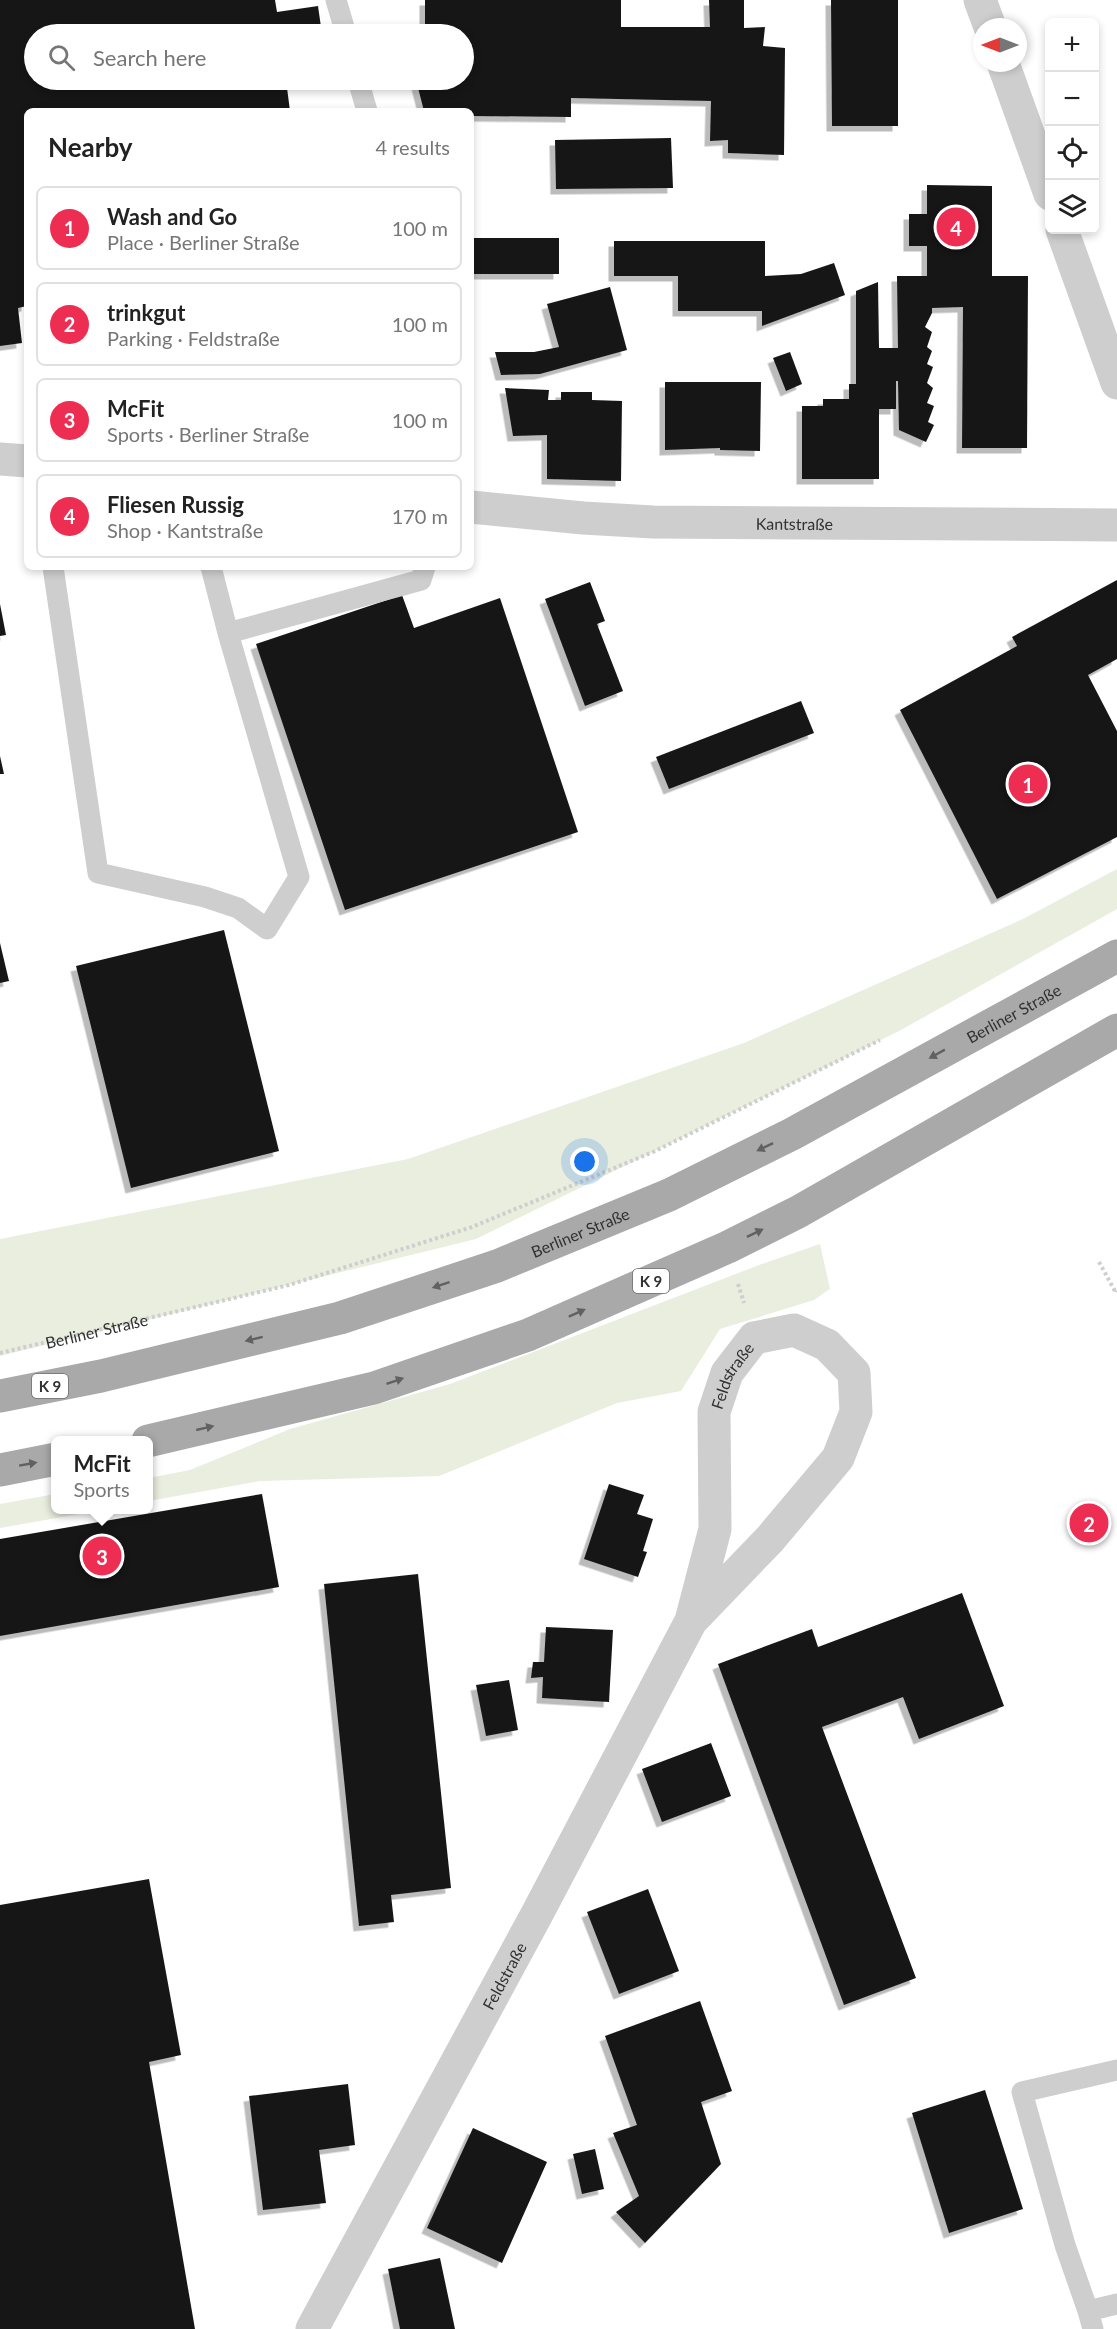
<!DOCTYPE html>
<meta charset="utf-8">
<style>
body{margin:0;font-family:Lato,sans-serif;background:#f2f2f2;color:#222}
.controls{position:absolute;right:18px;top:18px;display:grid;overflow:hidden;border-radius:9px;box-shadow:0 3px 9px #0003}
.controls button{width:54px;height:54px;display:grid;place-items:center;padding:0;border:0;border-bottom:2px solid #e0e0e0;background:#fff;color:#222;font:30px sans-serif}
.compass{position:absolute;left:973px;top:18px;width:54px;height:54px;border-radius:50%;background:#fff;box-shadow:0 3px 9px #0003;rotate:270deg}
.you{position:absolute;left:585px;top:1162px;width:21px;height:21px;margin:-15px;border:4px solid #fff;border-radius:50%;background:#1a73e8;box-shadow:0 0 0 9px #1a73e833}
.badge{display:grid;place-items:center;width:39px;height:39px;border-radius:50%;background:#ee2d53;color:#fff;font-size:20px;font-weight:700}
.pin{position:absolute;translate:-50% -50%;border:3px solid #fff;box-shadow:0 2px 6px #0006}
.popup{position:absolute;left:51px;top:1436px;width:102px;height:78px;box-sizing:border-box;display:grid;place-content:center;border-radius:9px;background:#fff;filter:drop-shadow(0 2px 4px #0005);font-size:20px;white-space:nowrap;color:#767676}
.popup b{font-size:22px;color:#222}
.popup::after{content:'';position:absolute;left:50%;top:100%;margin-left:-12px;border:12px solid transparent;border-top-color:#fff}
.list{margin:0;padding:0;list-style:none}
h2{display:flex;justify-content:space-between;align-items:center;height:78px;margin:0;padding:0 24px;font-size:26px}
h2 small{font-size:20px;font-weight:400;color:#767676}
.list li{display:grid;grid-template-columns:39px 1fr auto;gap:18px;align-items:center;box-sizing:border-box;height:84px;margin:0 12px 12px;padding:0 12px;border:2px solid #e0e0e0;border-radius:9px}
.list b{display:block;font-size:22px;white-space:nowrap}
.list p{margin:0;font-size:20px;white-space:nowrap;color:#767676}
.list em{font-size:20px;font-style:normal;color:#767676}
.icon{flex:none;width:33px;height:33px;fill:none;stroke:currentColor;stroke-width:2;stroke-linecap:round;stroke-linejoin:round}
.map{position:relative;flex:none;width:1117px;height:2329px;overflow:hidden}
.search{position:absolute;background:#fff;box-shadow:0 3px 9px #0003;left:24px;top:24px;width:450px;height:66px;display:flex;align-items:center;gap:15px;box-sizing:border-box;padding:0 21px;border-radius:33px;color:#767676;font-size:22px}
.panel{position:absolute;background:#fff;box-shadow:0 3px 9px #0003;left:24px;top:108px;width:450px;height:462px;border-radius:9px}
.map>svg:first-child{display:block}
.green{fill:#e9eedf}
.building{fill:#181818;filter:url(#shadow)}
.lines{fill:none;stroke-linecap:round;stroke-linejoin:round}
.path{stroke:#cecece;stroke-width:4;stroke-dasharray:3 3;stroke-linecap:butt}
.lane{stroke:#cecece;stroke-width:21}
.street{stroke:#cecece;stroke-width:33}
.primary{stroke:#a9a9a9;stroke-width:33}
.oneway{fill:#616161}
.labels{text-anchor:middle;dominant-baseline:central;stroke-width:6;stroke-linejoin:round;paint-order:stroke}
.shield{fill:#fff;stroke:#6f6f6f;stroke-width:1.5}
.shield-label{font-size:15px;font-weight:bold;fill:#313131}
.street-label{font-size:16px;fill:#313131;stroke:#fff}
</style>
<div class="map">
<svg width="1117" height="2329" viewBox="0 0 1117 2329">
<defs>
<filter id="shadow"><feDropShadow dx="-5.5" dy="5.5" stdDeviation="0" flood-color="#0004"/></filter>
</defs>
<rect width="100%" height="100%" fill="#fff"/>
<!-- green -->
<path class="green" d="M1117,869V909L901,1030L476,1239L0,1356V1239L408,1159L744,1043L1023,919Z
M820,1244L830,1289L814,1300L720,1329L681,1391L617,1403L439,1476L260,1481L149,1501V1478L190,1470L290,1429L450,1384L759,1265Z
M55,1494L56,1510H102L0,1528V1504Z"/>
<!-- building -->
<path class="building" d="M0,0H275L277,12L318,6L322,34H34V80H286L290,111H27V306L18,308L22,343L0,346Z
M425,0H621V27H710L709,0H744V28L765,27L763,46L785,48L784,155L728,153V140L710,141L711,101L571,98V117L471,116V111H424L416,80H464V34H425Z
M831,0H898V126H832Z
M671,138L673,188L556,189L555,140Z
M927,185L992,186V276H1028L1027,448H962L963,307L932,308V313L925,327L932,332L927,347L932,351L927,364L933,367L927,383L933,388L927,403L934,406L928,422L934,425L926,442L899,430L898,381H896V409H879V479H802V406H823V399H849V384H856V291L878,282L879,348H898L897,276H927V246H909V214H927Z
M471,238H559V274H471Z
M614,241H765V276L801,274L834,263L845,295L762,326V311H678V276H614Z
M610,287L627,350L540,374L501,375L495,352H534L559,347L547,304Z
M790,352L802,384L786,391L773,358Z
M665,382H761L760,451L720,450V448L665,450Z
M505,388L549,390L548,400H561V392H592V400L622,401L621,481L547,479V435L513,436Z
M1117,580V659L1088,675L1117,731V837L997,899L900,710L1017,646L1012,637Z
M590,582L605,621L597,624L623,691L585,706L545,599Z
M402,595L414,628L500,598L578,832L345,910L256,644Z
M0,604L6,635L0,636Z
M801,701L814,733L669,789L656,757Z
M0,756L4,774H0Z
M224,930L279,1151L131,1188L76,966Z
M0,943L9,981L0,983Z
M609,1484L644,1495L637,1514L653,1519L643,1551L647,1552L638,1577L584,1559Z
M262,1494L279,1587L0,1636V1539Z
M418,1574L451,1888L391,1895L394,1922L359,1926L324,1584Z
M962,1593L1004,1706L919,1739L903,1697L822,1727L916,1978L844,2005L718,1664L812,1629L818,1647Z
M546,1627L613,1630L609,1702L542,1698L543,1677L531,1678L533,1662H544Z
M509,1680L518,1730L486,1736L476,1685Z
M711,1743L731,1796L662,1822L642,1769Z
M149,1879L181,2055L149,2062L195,2329H0V1905Z
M648,1889L679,1971L619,1994L587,1912Z
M700,2001L732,2091L701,2102L721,2164L645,2243L616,2212L639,2196L613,2133L637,2125L605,2036Z
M348,2084L355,2145L319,2150L326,2203L263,2210L249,2096Z
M985,2090L1023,2209L949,2233L912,2113Z
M473,2128L547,2162L502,2263L427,2228Z
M595,2149L604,2189L582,2194L573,2154Z
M440,2258L455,2329H400L388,2269Z"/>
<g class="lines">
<!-- path -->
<g class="path">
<path d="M1099,1262L1116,1293L1117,1291"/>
<path d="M738,1284L744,1303"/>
<path id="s1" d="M0,1353L289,1285L472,1227L653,1152L880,1040"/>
</g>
<!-- lane -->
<path class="lane" d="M336,0L346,34
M358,80L367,111
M53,567L98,873L205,897L238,908L267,929L299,877L228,633L211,567
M228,633L421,580L425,567
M1088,2311L1065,2245L1022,2092L1117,2070
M1093,2329L1088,2311L1117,2304"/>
<!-- street -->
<g class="street">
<path d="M980,0L990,27"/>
<path d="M1003,63L1050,194"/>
<path d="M1062,230L1117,383"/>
<path d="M0,459L27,461"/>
<path id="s2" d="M471,507L583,518L653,522L1117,525"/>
<path id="s3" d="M312,2329L537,1914L691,1621L715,1529L714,1412L727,1373L754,1338L794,1330L827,1345L854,1373L856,1412L838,1458L770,1539L691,1621"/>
</g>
<!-- primary -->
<g class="primary">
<path id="s4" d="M0,1396L101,1376L340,1318L497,1266L669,1195L792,1134L1117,956"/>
<path d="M148,1441L374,1388L528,1335L728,1247L798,1212L1117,1030"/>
<path d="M0,1470L56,1459"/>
</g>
</g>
<!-- one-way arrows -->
<defs><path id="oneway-solid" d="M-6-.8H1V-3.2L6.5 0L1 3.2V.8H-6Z" transform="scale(1.5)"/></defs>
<g class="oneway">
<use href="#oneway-solid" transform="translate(937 1054) rotate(151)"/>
<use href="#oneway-solid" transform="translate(765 1147) rotate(154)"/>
<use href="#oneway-solid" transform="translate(755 1233) rotate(-26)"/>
<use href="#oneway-solid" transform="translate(441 1285) rotate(162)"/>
<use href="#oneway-solid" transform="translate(577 1313) rotate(-24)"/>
<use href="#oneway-solid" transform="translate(254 1339) rotate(166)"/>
<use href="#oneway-solid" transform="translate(395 1381) rotate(-19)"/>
<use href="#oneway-solid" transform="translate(205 1428) rotate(-13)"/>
<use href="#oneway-solid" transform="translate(28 1464) rotate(-10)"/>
</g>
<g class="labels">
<!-- shield labels -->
<g class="shield">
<rect x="633" y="1269" width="36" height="24" rx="4.5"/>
<rect x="32" y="1374" width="36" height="24" rx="4.5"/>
</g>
<g class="shield-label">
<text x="651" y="1281">K 9</text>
<text x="50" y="1386">K 9</text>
</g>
<!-- street labels -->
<g class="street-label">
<text stroke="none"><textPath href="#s2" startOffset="324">Kantstraße</textPath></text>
<text stroke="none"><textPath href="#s4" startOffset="1090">Berliner Straße</textPath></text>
<text stroke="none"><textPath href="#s4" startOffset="604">Berliner Straße</textPath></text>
<text stroke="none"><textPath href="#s1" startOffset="99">Berliner Straße</textPath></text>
<text stroke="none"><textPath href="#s3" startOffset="1056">Feldstraße</textPath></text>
<text stroke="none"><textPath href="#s3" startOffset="402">Feldstraße</textPath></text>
</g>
</g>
</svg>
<div class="controls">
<button>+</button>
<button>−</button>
<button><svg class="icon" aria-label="locate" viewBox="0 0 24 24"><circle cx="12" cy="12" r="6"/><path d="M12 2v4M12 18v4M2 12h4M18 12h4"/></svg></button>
<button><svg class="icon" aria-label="layers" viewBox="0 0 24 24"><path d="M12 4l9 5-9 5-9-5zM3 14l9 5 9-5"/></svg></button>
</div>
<svg class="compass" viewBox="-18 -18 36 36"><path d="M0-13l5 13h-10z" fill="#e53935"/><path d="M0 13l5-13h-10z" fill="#767676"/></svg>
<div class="you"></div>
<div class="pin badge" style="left:1028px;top:784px">1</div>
<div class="pin badge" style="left:1089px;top:1523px">2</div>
<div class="pin badge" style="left:102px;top:1556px">3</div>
<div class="popup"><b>McFit</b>Sports</div>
<div class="pin badge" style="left:956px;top:227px">4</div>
<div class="search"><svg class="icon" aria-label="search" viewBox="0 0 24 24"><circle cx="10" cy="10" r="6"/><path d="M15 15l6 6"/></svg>Search here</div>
<section class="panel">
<h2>Nearby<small>4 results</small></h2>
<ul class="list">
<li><span class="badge">1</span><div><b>Wash and Go</b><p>Place · Berliner Straße</p></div><em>100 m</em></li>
<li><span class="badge">2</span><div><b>trinkgut</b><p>Parking · Feldstraße</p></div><em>100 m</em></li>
<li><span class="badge">3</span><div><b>McFit</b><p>Sports · Berliner Straße</p></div><em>100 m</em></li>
<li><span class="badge">4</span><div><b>Fliesen Russig</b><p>Shop · Kantstraße</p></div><em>170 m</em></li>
</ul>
</section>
</div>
